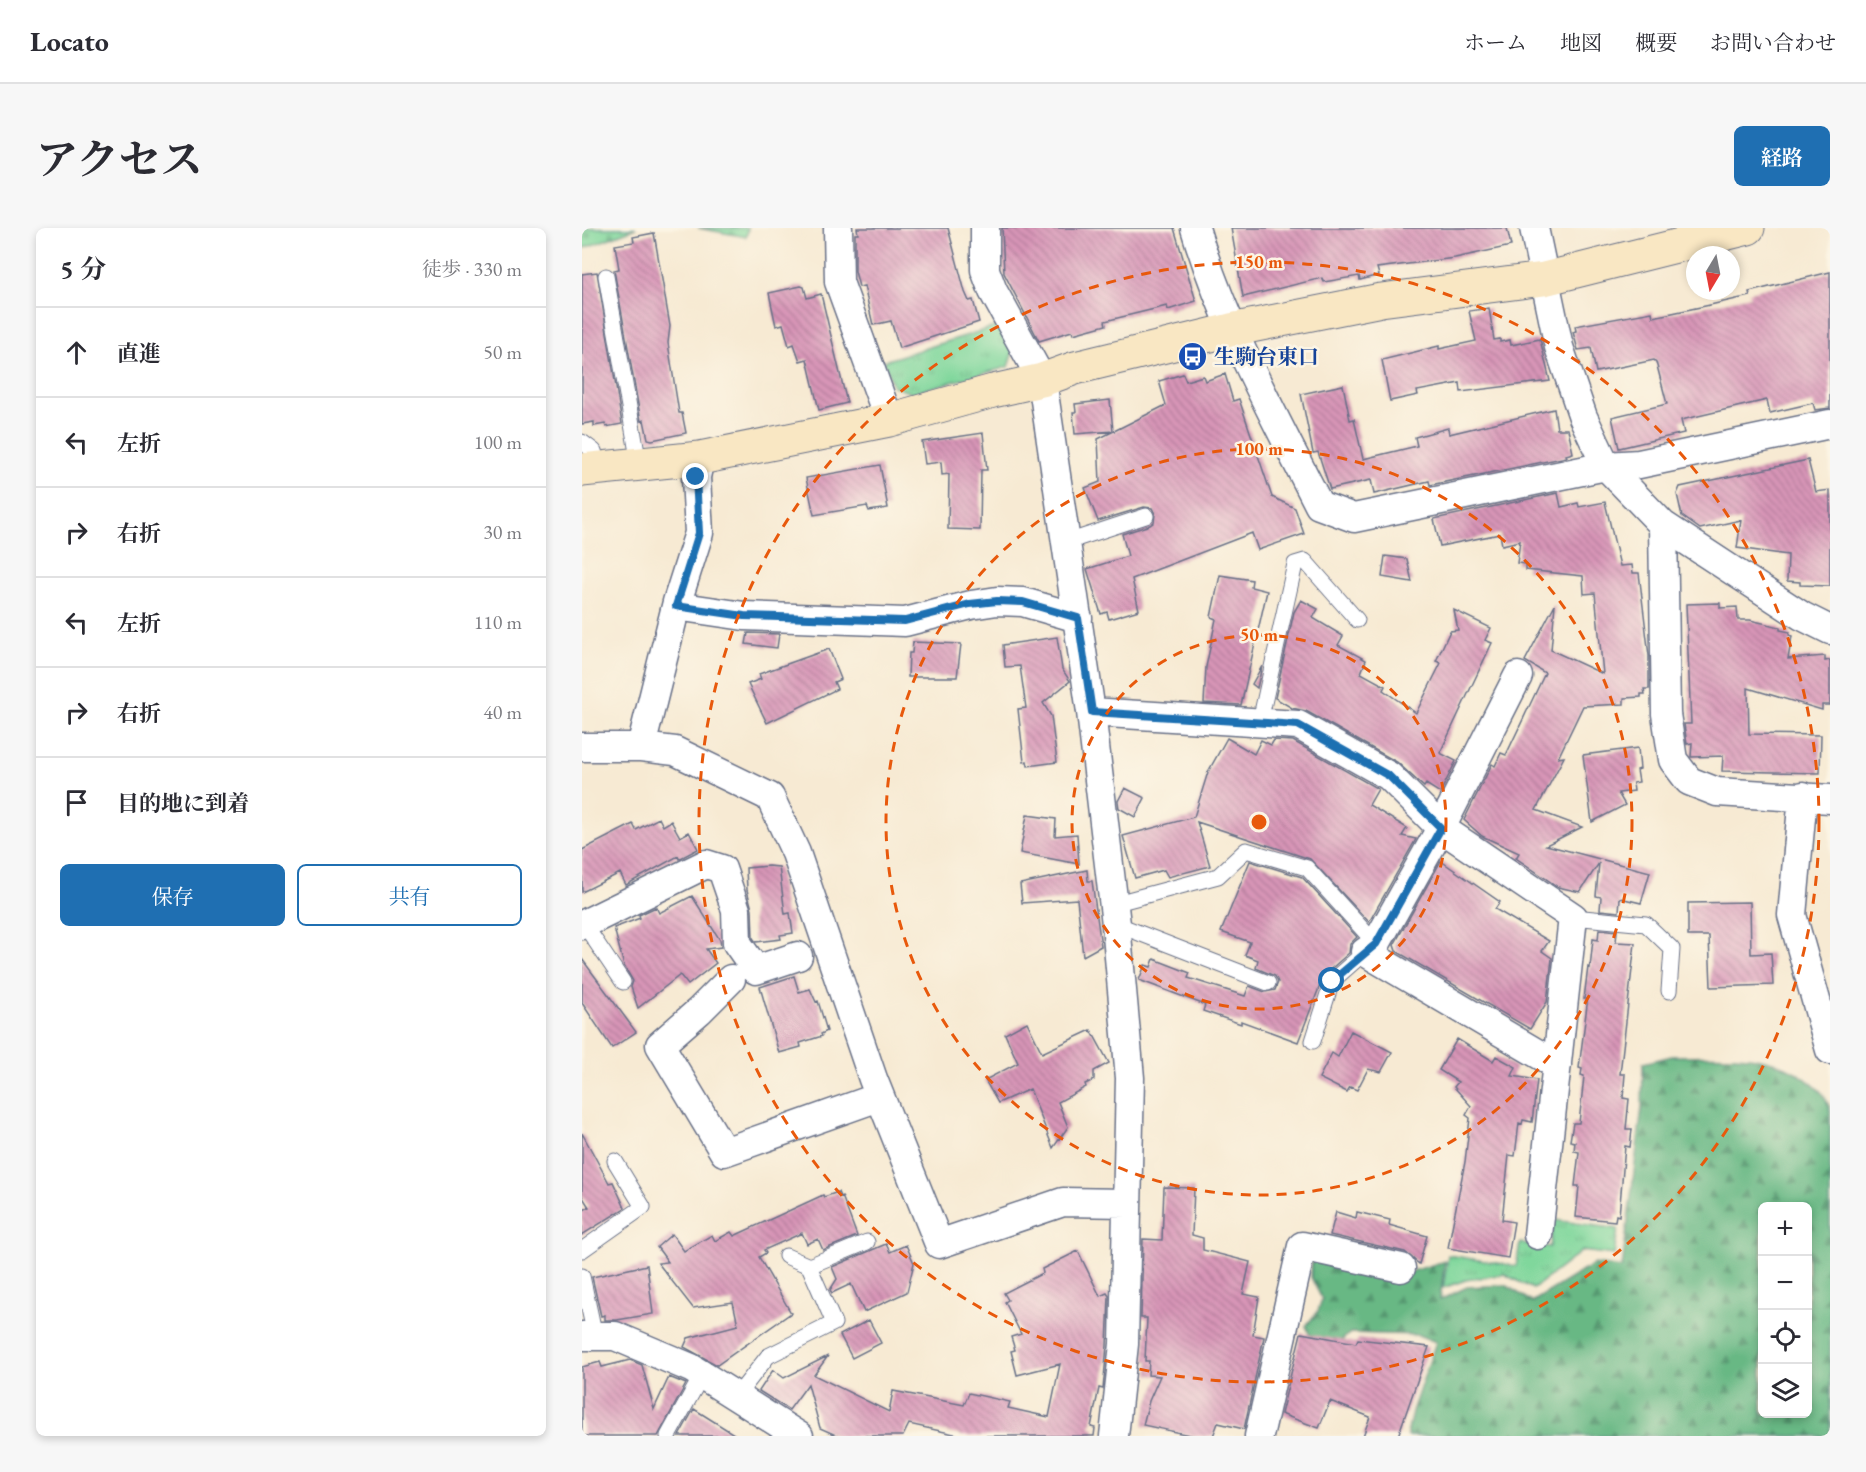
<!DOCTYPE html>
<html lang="ja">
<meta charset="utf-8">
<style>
body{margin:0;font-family:"EB Garamond","Noto Serif JP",serif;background:#f7f7f7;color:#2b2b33}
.controls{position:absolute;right:18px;bottom:18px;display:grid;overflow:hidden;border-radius:9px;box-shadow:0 3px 9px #0003}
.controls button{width:54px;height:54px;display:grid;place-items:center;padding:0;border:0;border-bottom:2px solid #e1e1e2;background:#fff;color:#2b2b33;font:30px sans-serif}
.compass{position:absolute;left:1104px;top:18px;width:54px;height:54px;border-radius:50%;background:#fff;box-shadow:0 3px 9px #0003;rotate:190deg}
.stop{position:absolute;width:18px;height:18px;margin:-14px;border:4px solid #1f6fb2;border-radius:50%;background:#fff}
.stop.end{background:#1f6fb2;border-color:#fff;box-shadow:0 2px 6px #0008}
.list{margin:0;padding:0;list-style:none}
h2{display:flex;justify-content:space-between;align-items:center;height:78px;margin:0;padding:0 24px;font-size:26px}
h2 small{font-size:20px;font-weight:400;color:#7c7c81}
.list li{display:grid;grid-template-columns:39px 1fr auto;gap:18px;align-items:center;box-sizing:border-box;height:90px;padding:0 24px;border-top:2px solid #e1e1e2}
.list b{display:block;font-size:22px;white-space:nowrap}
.list em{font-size:20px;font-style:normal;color:#7c7c81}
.actions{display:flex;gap:12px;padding:18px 24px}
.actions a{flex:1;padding:14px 0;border:2px solid #1f6fb2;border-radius:9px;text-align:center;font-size:21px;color:#1f6fb2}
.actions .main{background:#1f6fb2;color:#fff}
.icon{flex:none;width:33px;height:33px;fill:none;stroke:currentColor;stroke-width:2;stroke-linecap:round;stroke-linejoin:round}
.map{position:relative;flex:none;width:1248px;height:1208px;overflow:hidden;border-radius:9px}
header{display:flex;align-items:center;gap:36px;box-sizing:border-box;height:84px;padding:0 30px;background:#fff;border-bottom:2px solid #e1e1e2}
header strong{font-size:28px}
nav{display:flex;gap:33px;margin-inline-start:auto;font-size:21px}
.intro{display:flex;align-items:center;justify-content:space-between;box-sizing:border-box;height:144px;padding:0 36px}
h1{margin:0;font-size:42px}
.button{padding:15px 27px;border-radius:9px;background:#1f6fb2;color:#fff;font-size:21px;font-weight:700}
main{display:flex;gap:36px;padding:0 36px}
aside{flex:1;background:#fff;border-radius:9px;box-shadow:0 3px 9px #0003}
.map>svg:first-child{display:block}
.forest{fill:url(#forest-firs);stroke:#427471;stroke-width:1.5;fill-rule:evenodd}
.cemetery{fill:url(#cemetery-stones);stroke:#4e837d;stroke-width:1.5}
.park{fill:url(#park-tufts);stroke:#4e837d;stroke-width:1.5}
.building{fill:url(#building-back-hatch)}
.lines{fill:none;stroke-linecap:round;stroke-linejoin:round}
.lane-casing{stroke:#687087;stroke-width:17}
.street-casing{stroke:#687087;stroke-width:31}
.secondary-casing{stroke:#687087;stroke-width:35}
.lane{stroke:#fff;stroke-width:15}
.street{stroke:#fff;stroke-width:28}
.secondary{stroke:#f9e7c3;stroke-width:33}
.route{stroke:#1f6fb2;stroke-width:8}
.ring{fill:none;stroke:#e8590c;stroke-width:3;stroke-dasharray:10 8}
.labels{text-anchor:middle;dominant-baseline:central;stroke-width:5;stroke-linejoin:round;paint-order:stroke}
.transit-label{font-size:21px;font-weight:bold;fill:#164399;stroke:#fcf5e5;text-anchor:start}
.centre{fill:#e8590c;stroke:#fcf5e5;stroke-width:3}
.ring-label{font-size:18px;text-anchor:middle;font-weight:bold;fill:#e8590c;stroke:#fcf5e5;stroke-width:5;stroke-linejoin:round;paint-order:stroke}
</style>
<header>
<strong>Locato</strong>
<nav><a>ホーム</a><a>地図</a><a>概要</a><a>お問い合わせ</a></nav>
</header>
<div class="intro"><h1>アクセス</h1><a class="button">経路</a></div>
<main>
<aside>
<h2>5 分<small>徒歩 · 330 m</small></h2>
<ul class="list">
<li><svg class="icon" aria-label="ahead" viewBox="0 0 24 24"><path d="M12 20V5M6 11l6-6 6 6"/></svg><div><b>直進</b></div><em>50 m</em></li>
<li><svg class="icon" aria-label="left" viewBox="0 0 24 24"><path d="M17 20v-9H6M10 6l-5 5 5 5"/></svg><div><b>左折</b></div><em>100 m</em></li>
<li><svg class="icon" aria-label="right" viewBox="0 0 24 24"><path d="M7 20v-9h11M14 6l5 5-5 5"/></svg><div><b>右折</b></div><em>30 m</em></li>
<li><svg class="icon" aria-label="left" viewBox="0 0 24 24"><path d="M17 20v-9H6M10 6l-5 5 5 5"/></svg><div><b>左折</b></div><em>110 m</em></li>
<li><svg class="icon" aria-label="right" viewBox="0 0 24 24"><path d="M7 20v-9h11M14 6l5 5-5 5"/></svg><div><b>右折</b></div><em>40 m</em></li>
<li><svg class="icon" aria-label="arrive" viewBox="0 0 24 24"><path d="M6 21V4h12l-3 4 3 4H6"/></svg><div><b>目的地に到着</b></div></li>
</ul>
<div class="actions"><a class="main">保存</a><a>共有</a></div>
</aside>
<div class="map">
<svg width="1248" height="1208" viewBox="0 0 1248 1208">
<defs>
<pattern id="forest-firs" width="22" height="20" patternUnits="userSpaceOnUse" patternTransform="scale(1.5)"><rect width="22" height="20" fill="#68b884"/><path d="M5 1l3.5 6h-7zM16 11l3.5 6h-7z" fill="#55966f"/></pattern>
<pattern id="cemetery-stones" width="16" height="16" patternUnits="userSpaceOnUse" patternTransform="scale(1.5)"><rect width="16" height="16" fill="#80d79c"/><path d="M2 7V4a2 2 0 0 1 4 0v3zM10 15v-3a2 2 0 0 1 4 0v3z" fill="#6eb989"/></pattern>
<pattern id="park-tufts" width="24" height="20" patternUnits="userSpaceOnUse" patternTransform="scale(1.5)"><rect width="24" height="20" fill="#80d79c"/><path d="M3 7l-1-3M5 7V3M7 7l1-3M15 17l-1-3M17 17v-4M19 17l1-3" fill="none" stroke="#6eb989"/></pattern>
<pattern id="building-back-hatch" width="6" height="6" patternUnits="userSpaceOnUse" patternTransform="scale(1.5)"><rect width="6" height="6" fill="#d895b7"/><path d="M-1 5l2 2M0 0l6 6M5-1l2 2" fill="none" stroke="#ae7a98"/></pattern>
</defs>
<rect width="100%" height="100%" fill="#fcf5e5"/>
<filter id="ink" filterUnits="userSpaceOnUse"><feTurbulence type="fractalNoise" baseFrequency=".0167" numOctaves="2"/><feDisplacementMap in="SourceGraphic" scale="12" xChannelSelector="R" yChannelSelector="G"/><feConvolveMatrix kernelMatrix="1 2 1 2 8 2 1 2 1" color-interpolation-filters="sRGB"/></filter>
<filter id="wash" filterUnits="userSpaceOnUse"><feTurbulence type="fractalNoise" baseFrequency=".008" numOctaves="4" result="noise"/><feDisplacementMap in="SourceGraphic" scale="24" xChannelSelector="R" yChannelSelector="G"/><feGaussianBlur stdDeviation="1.35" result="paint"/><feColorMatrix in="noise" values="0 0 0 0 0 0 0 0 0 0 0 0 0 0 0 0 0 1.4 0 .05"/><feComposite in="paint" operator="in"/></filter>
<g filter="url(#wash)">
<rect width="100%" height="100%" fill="#f7ead3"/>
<!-- forest -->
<path class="forest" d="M1090,828C1136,828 1186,821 1224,851C1238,862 1244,866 1248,883V1208H825L830,1183L854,1114L836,1107L768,1105L753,1118H732L724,1098L736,1083L740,1071L729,1049L730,1028L817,1047L863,1033L858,1072L885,1059L924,1057L950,1074L1012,1036L1040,1040L1060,879L1061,835ZM1180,978H1226V1186H1180Z"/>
<!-- cemetery -->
<path class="cemetery" d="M0,0H54L0,21Z
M116,0H166L164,9Z"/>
<!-- park -->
<path class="park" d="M419,97L432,120L426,139L329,165L311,158L302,133Z
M972,992L1036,1001L1032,1027L1000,1023L951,1061L922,1046L884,1052L861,1060L866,1027L934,1038L938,1015L968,1019Z"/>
<g id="blocks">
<!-- building -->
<path class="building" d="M275,0H366L383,64L387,73L391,72L397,94L317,120L309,93L291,97L282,58L277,59L273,43V6H276Z
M420,0H592L614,73L586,82L585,78L523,93L524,97L491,106L490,103L457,113L422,45Z
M649,0H925L929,18L873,30L795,40L797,47L778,52L777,48L742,54L740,50L661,69Z
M72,5L88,98L86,115L97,185H100L104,205L70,212L66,211L62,192L59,193L32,42L37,41L33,17L52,14L51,9Z
M15,44L40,196L24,199L23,196L12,198V194L0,196V46Z
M1248,44V180L1233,182L1231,175L1188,185L1185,172L1099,192L1102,205L1037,220L1030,189L1085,176L1074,134L1072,132L1014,144L1009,120L996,122L991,104L994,103L993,98L1070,84L1071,89L1128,77L1168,68L1167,64Z
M219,58L222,59L225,70L239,66L265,175L237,182L225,131L218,133L212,116L207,118L201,96L194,98L187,65Z
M907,80L912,112L918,111V114L928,112L929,117L958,111L968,153L879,164L878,155L835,163L836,167L808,173L800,132L857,118V121L894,113L887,83Z
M601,146L604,153L621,148L623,153L643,146L651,173L657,171L690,269L713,280L722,306L676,322L670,305L550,351L557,382L527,391L525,384L519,386L505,341L546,328L540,306L568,297L572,294L573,286L570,280L562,279L516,293L503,260L518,254L516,211L584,177L577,153Z
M761,157L768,192L772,191L781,231L835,218L833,209L866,200L867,206L972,181L975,201H986L991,225L984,227L985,229L848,257L847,253L792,266L789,252L748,261L736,224L731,225L719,166Z
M528,172L531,203L493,206L491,184H494L493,176Z
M401,205L405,242H399L398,302L366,301L367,246L360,247L359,234L343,236L340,214Z
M1226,232L1234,264L1248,262V358L1218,357V354L1205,353L1206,327L1155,320L1159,292L1118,301L1100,288L1095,266L1098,259Z
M298,237L306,280L287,283L285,278L232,287L224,250Z
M976,265L979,279L996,275L997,279L1023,274L1038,338L1050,337L1051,345H1057L1067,428V461H1062L1063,466H1059V469L1042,470V476L1001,478L976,530L982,529L954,582L1000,599L964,617L1068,644L1059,675L1038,670L1037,684L1018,682L1019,669L1014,668L1017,635L998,664L976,659L934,630L937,625L900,608L882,592L910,536L913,538L919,525L924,527L963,445L943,433L973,376L969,422L1021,446L1013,365L1002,366L1001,348L944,342V336L935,335L938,313L920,317L918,306L858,318L852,291Z
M803,328L825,331L830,354L800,349Z
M638,347L670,352L669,359L685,363L659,477L622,475L624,439L634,391L629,389Z
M719,372L736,381L731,390L761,408L756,417L784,432L779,445L803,458L801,462L834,485L859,435L854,433L868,403L876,402L872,382L909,400L903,412L910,415L858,525L874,533L858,565L844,556L842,559L815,534L724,483L710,480L693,470L712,384Z
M1138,375V380L1155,379L1156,392H1168L1198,399V402L1208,404L1207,407L1210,408L1206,431L1243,428V433L1248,432V477H1240V482L1166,460L1167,506L1239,507L1238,545L1140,543L1141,528L1109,529L1110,515L1105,516L1102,496H1109L1104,376Z
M166,405L197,406L195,420L164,416Z
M475,409L480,441L488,453L461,475L469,488L475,534L446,538L445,533L442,534L436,481L444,480L438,438L423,439L421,417Z
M331,414L379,416L375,449H326L327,425H330Z
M247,421L259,451L252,454L255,461L185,495L166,456L179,451L177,446Z
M680,438L675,460L670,456Z
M645,510L672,526L679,512L689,517L692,512L711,513L796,561L787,577L825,600L820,608L834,611L787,694L728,631L615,594L628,638L586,649L582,642L553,650L541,608L612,589L626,544Z
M1056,520L1058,541L1055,542L1057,554L1051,555L1052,563L1036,565L1043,577L1010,594L1001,527Z
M543,560L563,570L553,589L537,580L536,573Z
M445,587L474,591L473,608L495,606L497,636L438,625Z
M77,590L81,598L89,593L98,609L107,604L116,621L97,631L96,628L44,657L38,645L0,664V622L51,596L54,602Z
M668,633L720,649L775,709L768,716L767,725L742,747L716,814L659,793V796L621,783L623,777L557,752L563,737L569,739L572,731L608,745L606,750L663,768L667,758L683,764L693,762L696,754L693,748L674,740L676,732L663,727L668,714L639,704Z
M859,633L918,674L913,681L967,713L960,723L970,730L965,774L948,801L814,723L812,717Z
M186,638L197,639L203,686L208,685L211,705L198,707L199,711L174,714L171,710L170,681L165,662L164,640Z
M505,642L506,653H510L519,718L501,728L495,671L440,675L438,656Z
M110,668L138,712L139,719L124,721L134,735L106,757L98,747L56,780L49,759L51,753L42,738L32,700L58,690L57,687L74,679L77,685Z
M1168,674L1169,726L1189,725L1191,757L1129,759L1127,708H1106V675Z
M1017,701L1035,703L1034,714L1053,715L1038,846H1043L1041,870L1047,871L1044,901H1050L1048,919L1043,918L1037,988L1034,987L1033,993L994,989L997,958H993L997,924L992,923L993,914L988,913L991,895H997L1002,848L999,847L1000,841L997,840L1005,777V771H1002L1006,739L1008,740L1011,711L1016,712Z
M0,731L54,804L30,820L0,775Z
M212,748L217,764L228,761L234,774L236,773L245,803L239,806L240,808L218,815L219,819L197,825L178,759Z
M445,794L460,825L509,802L527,835L512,843V852L503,856L504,859L476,874L486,899L471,920L448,861L416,875L403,852L436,835L423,806Z
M769,803L810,824L799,844L786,841L775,862L768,859L765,864L737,850L750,825L756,829Z
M875,811L911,833L914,828L934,839L930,848L955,852L950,894L941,892L940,896L937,895L933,928L927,927L920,992L932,994L926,1030L866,1020L883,934L888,890L884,887L889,878L872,859L876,854L857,842Z
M0,905L27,955L31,954L43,980L0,1007V983L7,979L0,968Z
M582,959L612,960L610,1007L621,1010V1022L668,1034L661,1066L677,1069L671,1107L682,1109L662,1201L636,1195L631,1208H612L561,1197L567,1173L578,1148L566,1147L567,1133H563L565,1090H559L561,1011L580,1012Z
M256,964L258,969L260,968L275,1008L241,1022L236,1011L225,1016L220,1005L182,1022L184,1025L177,1029L209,1085L135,1137L102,1119L106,1110L156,1097L151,1074L111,1080L76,1035L86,1034L75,1019L90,1006L102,1023L130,1007L133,1013L149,1004L152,1008L241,967L242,969Z
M754,984L774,990L775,984L808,992L807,997L845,1008L837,1036L823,1024L748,1007Z
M304,1016L308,1024L324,1017L332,1035L325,1064L282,1084L269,1056L250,1065L248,1062L255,1051L250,1039Z
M496,1023L518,1068L525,1065L527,1068L525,1117L521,1161L517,1160L509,1199L513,1200L512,1208H381L327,1196L321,1208H256L238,1200L226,1156L207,1182L177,1163L191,1142L202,1150L246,1128L232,1147L307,1184L311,1163L382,1177L387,1165L428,1174L426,1180L467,1189L478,1136L435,1147L429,1123L433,1122L429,1109L439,1106L423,1074L426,1072L422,1065L461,1045L460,1041Z
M65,1037L71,1086L35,1092H23V1087L19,1088L10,1049Z
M287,1092L299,1115L270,1130L258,1107Z
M719,1105L774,1115L776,1111L847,1119L816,1208H781L788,1189L748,1173L737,1200L699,1186Z
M48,1132L60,1137L72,1181L87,1149L104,1156L76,1208H0V1139L18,1134L20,1139Z
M112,1181L155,1208H97Z"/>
</g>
</g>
<g filter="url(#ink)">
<use href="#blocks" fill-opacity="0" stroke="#687087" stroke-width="1.5"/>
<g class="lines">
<defs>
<path id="lane" d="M24,48L57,236
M0,214L12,223L17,240
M485,314L564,288
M678,493L713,336L723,333L775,392
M531,676L636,648L664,622L725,640L794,716
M991,689L1064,696L1090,721L1087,763
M2,696L41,754
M534,696L686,755
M731,813L750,753L783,724
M0,1022L61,979L33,933
M204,1028L227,1038
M0,1048L13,1108
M154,1169L186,1128L252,1095L227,1038L285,1014
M86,1208L120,1147"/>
<path id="street" d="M256,0L257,54L307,192
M403,0V42L411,63L460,152L509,484L534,696L548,850L542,1116L532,1208
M613,0C642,98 691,186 737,277L772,290L1024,238L1057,236L1248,196
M952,0L977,119L1001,189L1024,238L1081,297L1220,388L1248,402
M1081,297L1084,486L1091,532L1107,553L1135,564L1248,571
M94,378L162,388L323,394L389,377L415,373L441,374L496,390
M936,448L859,600L794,716L783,724L975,837
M509,484L716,497L807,548L859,600L991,689L956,1007
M0,519H59L93,523L188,569L214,625L291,851L357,1016L481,974L545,975
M59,519L95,374L117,305L114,249L118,230
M1221,568L1210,687L1248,822
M0,697L124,636L140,641L154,682L155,715L174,742L216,728
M149,751L117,783L78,817L142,924L297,869
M0,1108H33L109,1140L217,1208
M677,1208L720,1018L819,1040"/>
<path id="secondary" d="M0,242L118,230L307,192L411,163L460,152L493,140L649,102L799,72L962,51L1166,0"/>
</defs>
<!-- lane casing -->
<use href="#lane" class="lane-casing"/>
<!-- street casing -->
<use href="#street" class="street-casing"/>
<!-- secondary casing -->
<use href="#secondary" class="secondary-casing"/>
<!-- lane -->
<use href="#lane" class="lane"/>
<!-- street -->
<use href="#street" class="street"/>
<!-- secondary -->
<use href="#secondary" class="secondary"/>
</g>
</g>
<g class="lines" filter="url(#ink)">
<!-- route -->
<path class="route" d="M114,249L117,305L94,378L162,388L323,393L388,376L415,373L441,374L496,390L510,484L716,497L807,548L859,600L794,716L750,753"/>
</g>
<!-- distance rings -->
<g class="ring">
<circle cx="677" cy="594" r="187"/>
<circle cx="677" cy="594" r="373"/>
<circle cx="677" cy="594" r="560"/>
</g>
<!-- icons -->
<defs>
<symbol id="bus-disc" viewBox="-11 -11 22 22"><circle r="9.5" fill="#1a4fb4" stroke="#fcf5e5"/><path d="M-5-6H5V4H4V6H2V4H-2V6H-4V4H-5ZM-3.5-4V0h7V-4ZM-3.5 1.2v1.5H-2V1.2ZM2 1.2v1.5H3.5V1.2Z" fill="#fff"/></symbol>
</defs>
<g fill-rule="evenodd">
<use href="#bus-disc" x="594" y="112" width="33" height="33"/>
</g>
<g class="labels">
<!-- transit labels -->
<g class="transit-label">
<text x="632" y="128">生駒台東口</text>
</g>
</g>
<circle cx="677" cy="594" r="9" class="centre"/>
<g class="ring-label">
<text x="677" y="40">150 m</text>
<text x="677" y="227">100 m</text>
<text x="677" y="413">50 m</text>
</g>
</svg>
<div class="controls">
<button>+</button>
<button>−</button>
<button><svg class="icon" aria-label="locate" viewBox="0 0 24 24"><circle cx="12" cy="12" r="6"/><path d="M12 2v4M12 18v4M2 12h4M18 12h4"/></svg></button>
<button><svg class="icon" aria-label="layers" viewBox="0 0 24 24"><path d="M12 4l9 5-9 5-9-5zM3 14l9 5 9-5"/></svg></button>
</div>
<svg class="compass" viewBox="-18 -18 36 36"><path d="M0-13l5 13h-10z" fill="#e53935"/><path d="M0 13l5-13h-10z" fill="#7c7c81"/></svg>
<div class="stop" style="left:750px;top:753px"></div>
<div class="stop end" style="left:114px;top:249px"></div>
</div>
</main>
